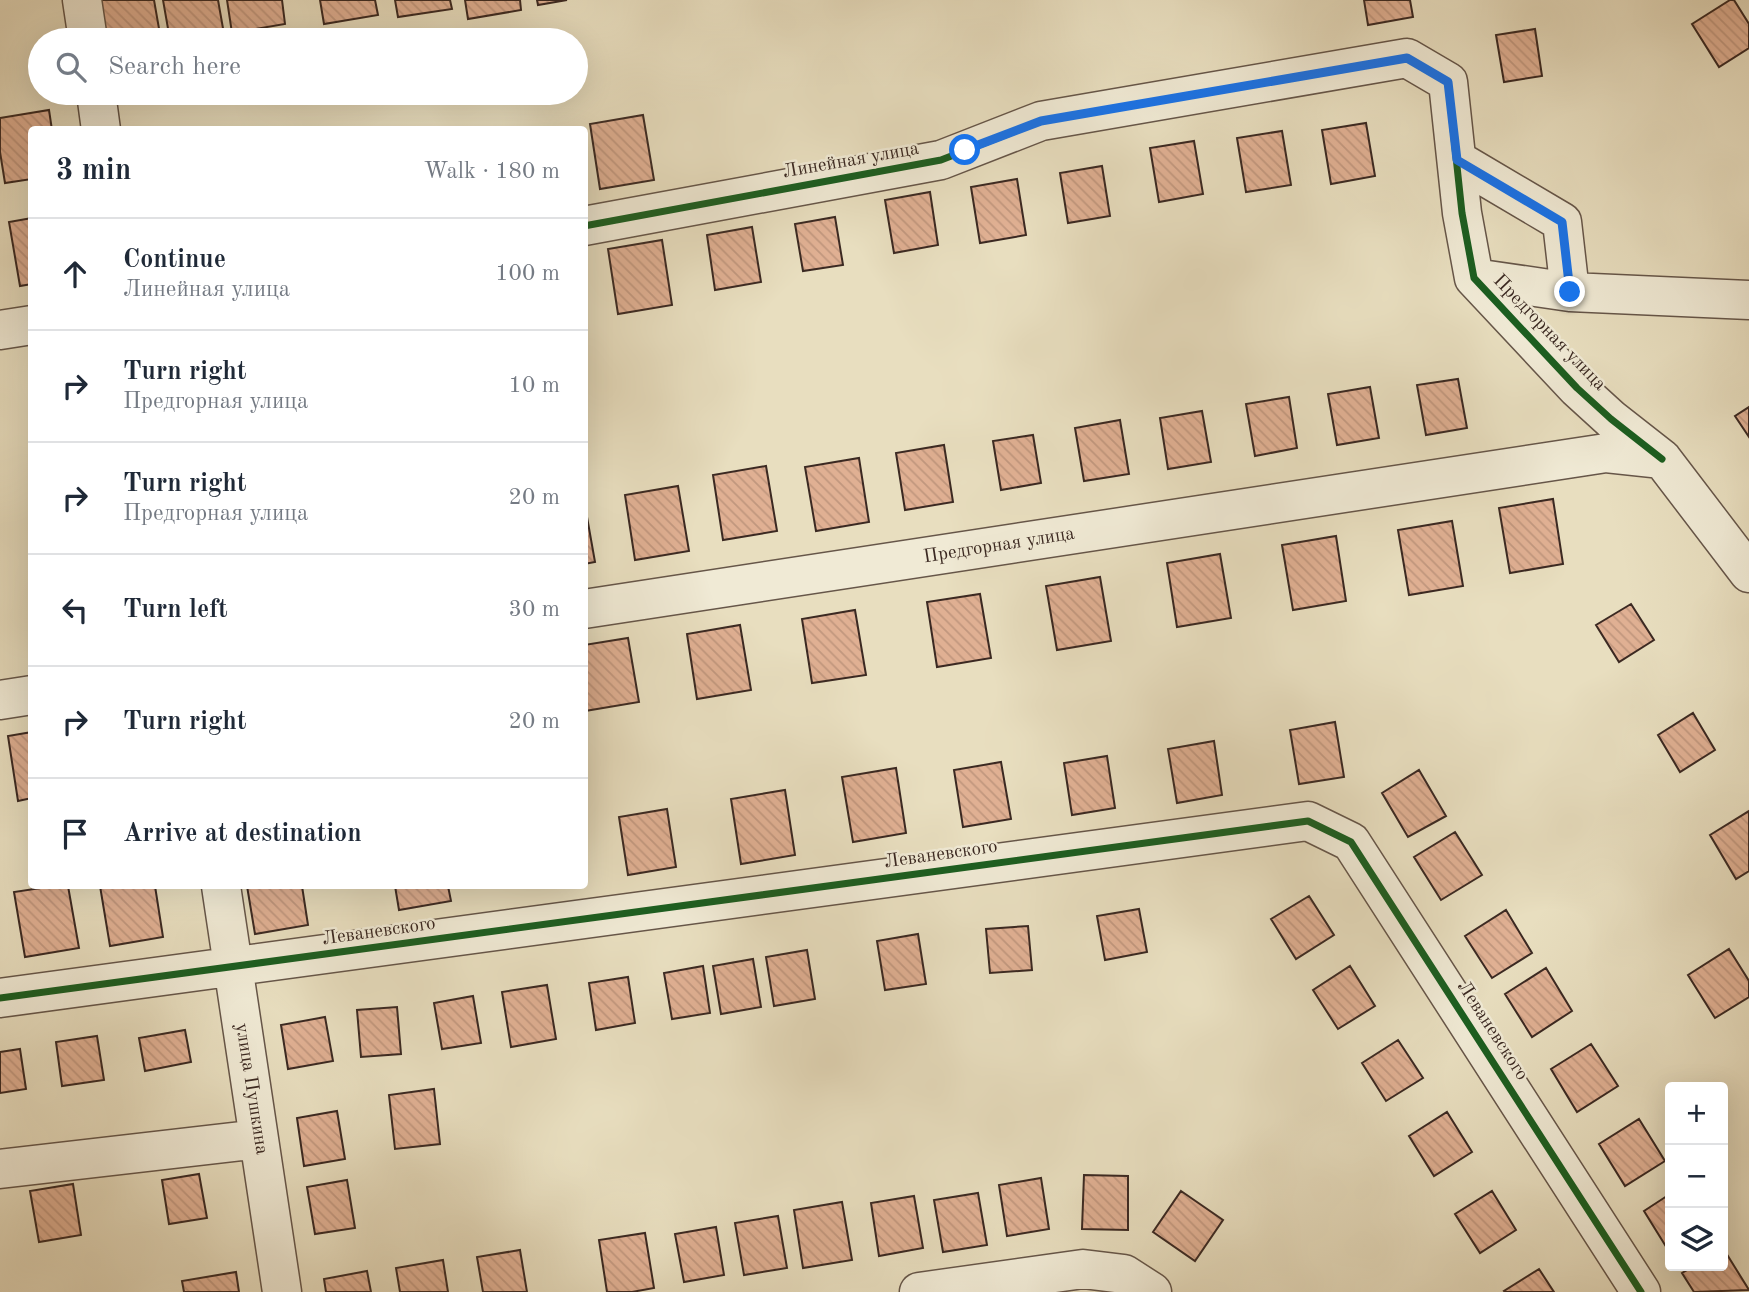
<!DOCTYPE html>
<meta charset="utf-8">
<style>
body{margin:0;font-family:"Old Standard TT",serif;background:#f6f6f7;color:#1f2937}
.controls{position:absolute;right:21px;bottom:21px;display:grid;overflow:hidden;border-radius:7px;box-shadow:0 7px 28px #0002}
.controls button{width:63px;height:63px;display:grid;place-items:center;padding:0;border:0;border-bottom:2px solid #e0e1e3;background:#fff;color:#1f2937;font:35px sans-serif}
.stop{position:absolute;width:21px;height:21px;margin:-16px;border:5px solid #1a73e8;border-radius:50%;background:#fff}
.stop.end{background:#1a73e8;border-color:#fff;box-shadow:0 2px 7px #0008}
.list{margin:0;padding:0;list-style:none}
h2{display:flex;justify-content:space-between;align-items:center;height:91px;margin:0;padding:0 28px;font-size:30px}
h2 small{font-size:23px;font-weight:400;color:#747a83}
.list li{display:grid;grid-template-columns:46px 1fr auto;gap:21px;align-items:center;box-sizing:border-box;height:112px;padding:0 28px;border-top:2px solid #e0e1e3}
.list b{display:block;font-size:26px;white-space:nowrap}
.list p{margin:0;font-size:23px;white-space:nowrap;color:#747a83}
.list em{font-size:23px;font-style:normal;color:#747a83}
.icon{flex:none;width:38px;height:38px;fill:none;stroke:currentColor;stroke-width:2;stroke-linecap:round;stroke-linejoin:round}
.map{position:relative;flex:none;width:1749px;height:1292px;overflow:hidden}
.search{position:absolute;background:#fff;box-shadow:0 7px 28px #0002;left:28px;top:28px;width:560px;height:77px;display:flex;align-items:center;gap:18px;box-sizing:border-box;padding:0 24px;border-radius:38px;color:#747a83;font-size:26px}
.panel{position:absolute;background:#fff;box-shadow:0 7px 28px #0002;left:28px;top:126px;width:560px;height:763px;border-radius:7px}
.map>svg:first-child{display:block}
.building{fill:url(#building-back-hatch);stroke:#3b2922;stroke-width:2}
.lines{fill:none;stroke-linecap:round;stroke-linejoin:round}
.minor-casing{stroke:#665649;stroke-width:41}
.minor{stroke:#f0ead5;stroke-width:38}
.cycleway-casing{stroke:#f0ead5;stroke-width:11}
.cycleway{stroke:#1b5e20;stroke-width:7}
.route{stroke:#1a73e8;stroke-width:9}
.labels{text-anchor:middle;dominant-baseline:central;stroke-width:5;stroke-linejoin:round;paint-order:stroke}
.street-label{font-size:19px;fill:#3b2922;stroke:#f0ead5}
</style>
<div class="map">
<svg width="1749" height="1292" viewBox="0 0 1749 1292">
<defs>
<pattern id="building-back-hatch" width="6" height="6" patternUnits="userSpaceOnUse" patternTransform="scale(1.75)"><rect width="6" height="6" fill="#e0b093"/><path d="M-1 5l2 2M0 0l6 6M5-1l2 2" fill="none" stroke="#c1977e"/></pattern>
</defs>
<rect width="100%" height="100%" fill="#e8debf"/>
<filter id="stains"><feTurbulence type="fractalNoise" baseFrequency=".00286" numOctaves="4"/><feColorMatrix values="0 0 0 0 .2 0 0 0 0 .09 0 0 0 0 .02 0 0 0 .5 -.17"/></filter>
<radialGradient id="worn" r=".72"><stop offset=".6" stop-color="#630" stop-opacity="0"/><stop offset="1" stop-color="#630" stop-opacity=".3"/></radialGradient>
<!-- building -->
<path class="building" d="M99,0H154L161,40H105Z
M163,0H218L224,34L184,40H170Z
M227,0H282L285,24L232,33Z
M320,0H375L378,15L324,24Z
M395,0H450L452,9L398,17Z
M465,0H520L521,10L468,19Z
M537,0H567L538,5Z
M1364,0H1410L1413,17L1368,25Z
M1730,0H1734L1749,24V48L1719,67L1692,24Z
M1535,29L1542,76L1504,82L1496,35Z
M49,110L52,130H32V179L5,183L0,152V118Z
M643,115L654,180L600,189L590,124Z
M1366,123L1375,176L1331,184L1322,130Z
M1282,131L1291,185L1246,192L1237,138Z
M1194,141L1203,194L1159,202L1150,148Z
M1102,166L1110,216L1068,223L1060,173Z
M1017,179L1026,235L980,243L971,187Z
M930,192L938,245L894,253L885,200Z
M835,217L843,265L803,271L795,224Z
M32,218V284L20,286L9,222Z
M752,227L761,282L715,290L707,235Z
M662,240L672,305L618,314L608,249Z
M1458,379L1467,428L1426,435L1417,385Z
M1370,387L1379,438L1337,445L1328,394Z
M1289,397L1297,448L1255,456L1246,404Z
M1749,407V437L1735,416Z
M1202,411L1211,462L1168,469L1160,418Z
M1120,420L1129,474L1084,481L1075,428Z
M1033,435L1041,483L1001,490L993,441Z
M944,445L953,502L905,510L896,453Z
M859,458L869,522L816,531L805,467Z
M766,466L777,531L723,540L713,475Z
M678,486L689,551L635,560L625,495Z
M1553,499L1563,564L1510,573L1499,508Z
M584,500L595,562L584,564Z
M1452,521L1463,586L1409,595L1398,530Z
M1336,536L1346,601L1293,610L1282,545Z
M1220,554L1231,618L1177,627L1167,563Z
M1100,577L1111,641L1057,650L1046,586Z
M980,594L991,658L937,667L927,602Z
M1631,604L1654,640L1619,662L1596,625Z
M855,610L866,675L812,683L802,619Z
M740,625L751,690L697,699L687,634Z
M628,638L639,702L585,711L584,645Z
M1693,713L1715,750L1680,772L1658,735Z
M1335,722L1344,777L1299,784L1290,730Z
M32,732V798L18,801L8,736Z
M1214,741L1222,795L1177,803L1168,749Z
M1107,756L1115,808L1072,815L1064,763Z
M1001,762L1011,819L963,827L954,770Z
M896,768L906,833L853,842L842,777Z
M1419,770L1446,816L1408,837L1382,793Z
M785,790L795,855L741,864L731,799Z
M667,809L676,867L628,875L619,817Z
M1749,811V871L1736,879L1710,835Z
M1455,832L1482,875L1441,900L1414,857Z
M54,886H68L79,948L25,957L14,892Z
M100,886H155L163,937L110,946Z
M247,886H302L308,925L255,934Z
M395,886H448L451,901L399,910Z
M1309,896L1334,935L1296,959L1271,919Z
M1139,909L1147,952L1105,960L1097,916Z
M1506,910L1532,953L1492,978L1465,936Z
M1028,926L1032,970L990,973L986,929Z
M918,934L926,984L885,990L877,941Z
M1729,949L1749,981V997L1715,1018L1688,975Z
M807,950L815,999L774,1006L766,957Z
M753,959L761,1007L721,1014L713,966Z
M703,966L710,1013L672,1019L664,973Z
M1350,966L1375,1006L1338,1029L1313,990Z
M1546,968L1572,1011L1532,1037L1505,994Z
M628,977L635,1023L596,1030L589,983Z
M547,985L556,1039L511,1047L502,992Z
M473,996L481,1043L442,1049L434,1003Z
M397,1007L401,1054L361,1057L357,1010Z
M325,1017L333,1061L288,1069L281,1025Z
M185,1030L191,1062L145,1071L139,1038Z
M97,1036L104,1080L62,1086L56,1042Z
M1398,1040L1423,1078L1386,1101L1362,1063Z
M1591,1044L1618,1086L1577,1112L1551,1069Z
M20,1049L26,1089L0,1093V1052Z
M434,1089L440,1144L395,1149L389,1095Z
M337,1111L345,1159L304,1166L297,1118Z
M1447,1112L1472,1152L1434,1176L1409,1136Z
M1639,1119L1665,1161L1625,1186L1599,1144Z
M199,1174L207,1218L169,1224L162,1180Z
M1084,1175L1128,1176V1230L1082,1229Z
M1041,1178L1049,1229L1007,1236L999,1185Z
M347,1180L355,1228L315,1234L307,1187Z
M73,1184L81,1235L39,1242L30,1191Z
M1181,1191L1223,1220L1195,1261L1153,1232Z
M1492,1191L1516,1230L1480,1253L1455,1214Z
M978,1193L987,1245L943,1252L934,1200Z
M1670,1194V1253L1644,1211Z
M914,1196L923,1248L879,1256L871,1203Z
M842,1202L852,1260L803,1268L794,1210Z
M778,1216L787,1268L744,1275L735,1223Z
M716,1227L724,1275L684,1282L675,1234Z
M645,1233L654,1288L632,1292H607L599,1240Z
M1723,1248L1749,1290L1694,1292L1682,1273L1694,1266H1723Z
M520,1250L527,1292H483L477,1257Z
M443,1260L448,1292H400L396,1268Z
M1539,1269L1554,1292H1505L1504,1291Z
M367,1271L371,1292H326L324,1279Z
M236,1272L239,1292H184L182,1281Z"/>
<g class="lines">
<defs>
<path id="minor" d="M82,0L88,40
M96,93L101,130
M1457,160L1562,222L1570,292L1474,278
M584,226L941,160L1041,121L1407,58L1448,82L1462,213L1474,278L1577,388L1611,419L1662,459
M1570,292L1749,300
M0,330L32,325
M584,609L1606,453L1662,459L1749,573
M0,700L32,695
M221,886L282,1292
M0,998L1308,821L1351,842L1641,1292
M0,1169L259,1139
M919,1292L1083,1269L1124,1274L1152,1292"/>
</defs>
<!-- minor casing -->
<use href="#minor" class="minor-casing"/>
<!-- minor -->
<use href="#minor" class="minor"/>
<defs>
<path id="cycleway" d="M584,226L941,160L1041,121L1407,58L1448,82L1462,213L1474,278L1577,388L1611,419L1662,459
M0,998L1308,821L1351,842L1641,1292"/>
</defs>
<!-- cycleway casing -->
<use href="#cycleway" class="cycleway-casing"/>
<!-- cycleway -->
<use href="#cycleway" class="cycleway"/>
</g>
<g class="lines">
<!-- route -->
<path class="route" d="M965,150L1041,121L1407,58L1448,82L1457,160L1562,222L1570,292"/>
</g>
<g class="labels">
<!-- street labels -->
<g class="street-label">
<text transform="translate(851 161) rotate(-10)">Линейная улица</text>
<text transform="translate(1549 333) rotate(46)">Предгорная улица</text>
<text transform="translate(999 546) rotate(-9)">Предгорная улица</text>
<text transform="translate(941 855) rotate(-8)">Леваневского</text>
<text transform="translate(379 932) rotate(-8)">Леваневского</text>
<text transform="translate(1492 1031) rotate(57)">Леваневского</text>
<text transform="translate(251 1089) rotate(81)">улица Пушкина</text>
</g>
</g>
<rect width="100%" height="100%" filter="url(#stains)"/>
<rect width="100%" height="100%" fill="url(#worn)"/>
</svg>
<div class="controls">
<button>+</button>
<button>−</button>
<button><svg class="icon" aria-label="layers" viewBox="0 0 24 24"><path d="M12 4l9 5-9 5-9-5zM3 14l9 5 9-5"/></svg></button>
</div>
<div class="stop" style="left:965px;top:150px"></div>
<div class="stop end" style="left:1570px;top:292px"></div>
<div class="search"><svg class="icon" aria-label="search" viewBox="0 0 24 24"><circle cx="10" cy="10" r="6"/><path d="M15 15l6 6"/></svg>Search here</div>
<section class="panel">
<h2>3 min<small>Walk · 180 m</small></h2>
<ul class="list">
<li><svg class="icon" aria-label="ahead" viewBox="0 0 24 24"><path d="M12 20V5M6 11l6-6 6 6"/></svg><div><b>Continue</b><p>Линейная улица</p></div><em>100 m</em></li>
<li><svg class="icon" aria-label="right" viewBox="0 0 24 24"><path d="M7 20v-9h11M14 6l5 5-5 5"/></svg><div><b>Turn right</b><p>Предгорная улица</p></div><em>10 m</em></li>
<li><svg class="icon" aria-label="right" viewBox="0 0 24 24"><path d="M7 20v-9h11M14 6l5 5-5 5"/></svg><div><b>Turn right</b><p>Предгорная улица</p></div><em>20 m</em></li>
<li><svg class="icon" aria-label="left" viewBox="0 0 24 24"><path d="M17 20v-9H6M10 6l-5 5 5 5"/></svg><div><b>Turn left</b></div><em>30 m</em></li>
<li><svg class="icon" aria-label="right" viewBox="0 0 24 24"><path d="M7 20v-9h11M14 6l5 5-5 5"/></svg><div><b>Turn right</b></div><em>20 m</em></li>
<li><svg class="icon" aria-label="arrive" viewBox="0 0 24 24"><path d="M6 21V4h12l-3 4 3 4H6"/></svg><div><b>Arrive at destination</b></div></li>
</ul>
</section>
</div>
